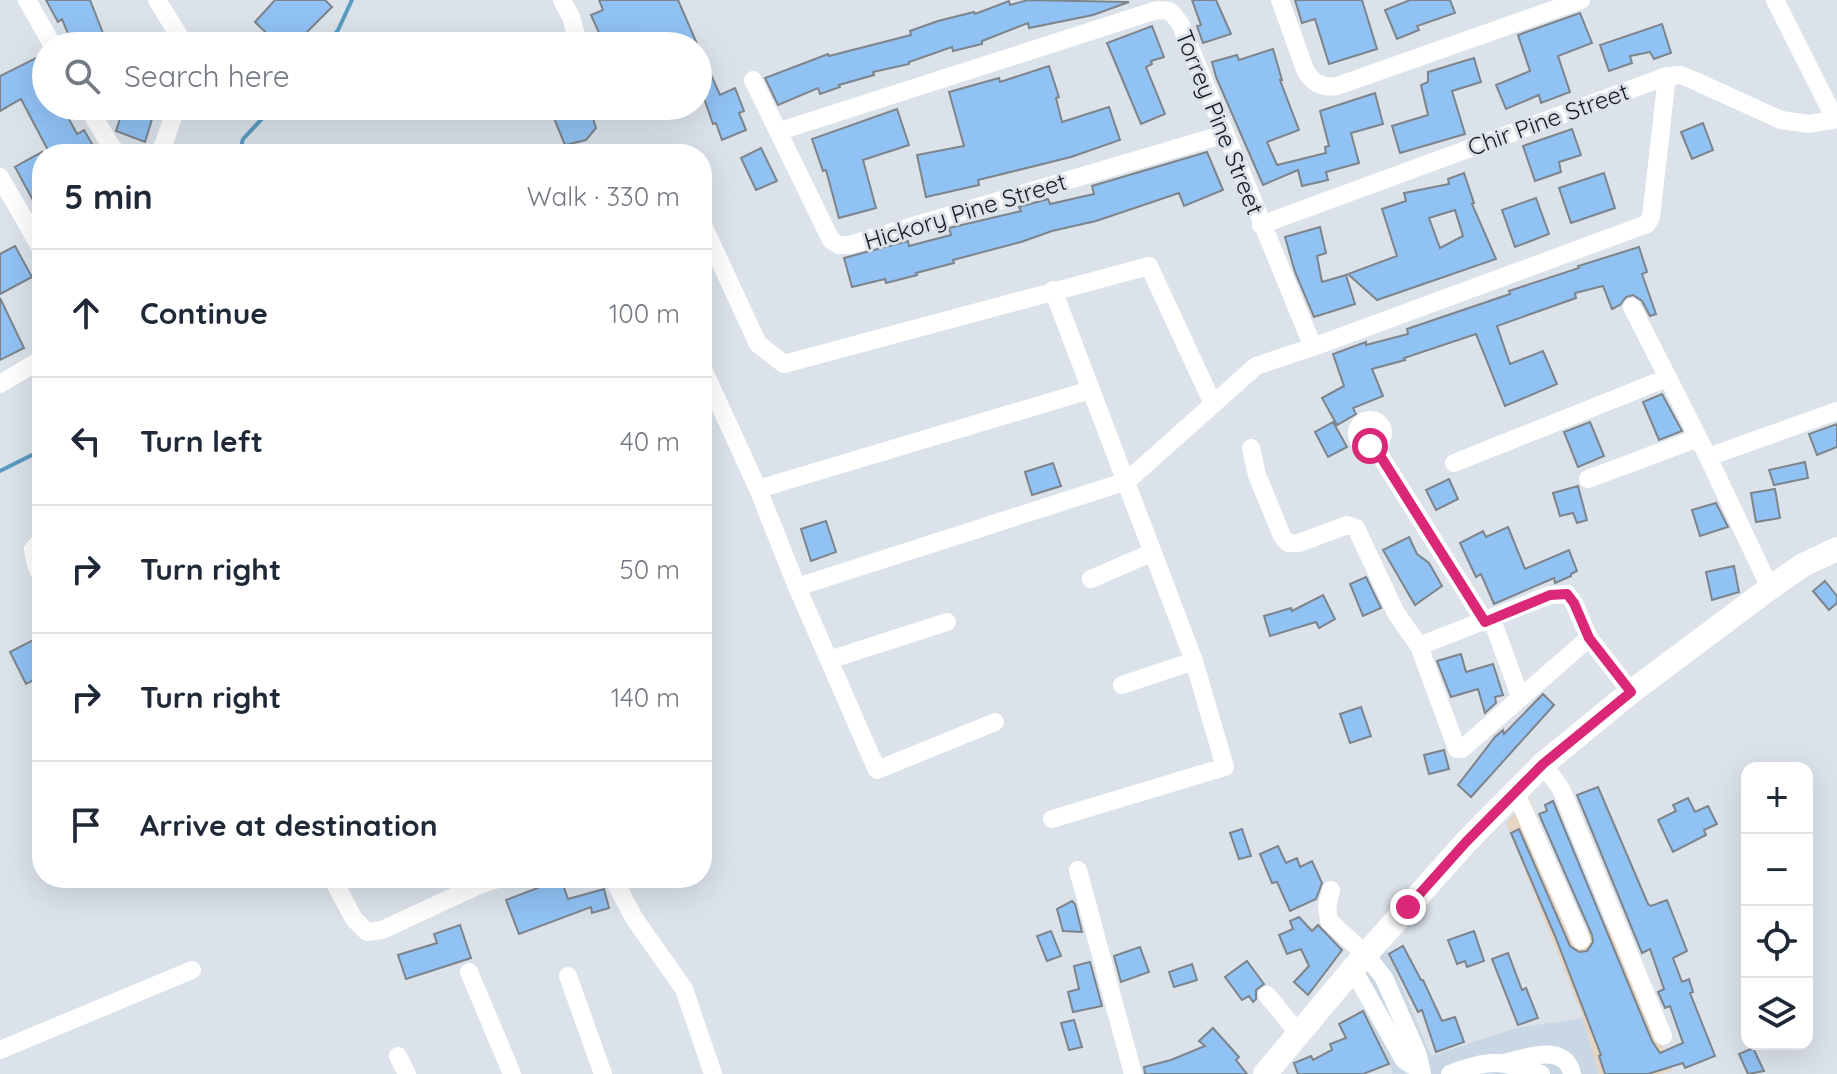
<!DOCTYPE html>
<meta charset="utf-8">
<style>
body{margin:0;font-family:Quicksand,sans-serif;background:#f6f6f7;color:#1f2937}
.controls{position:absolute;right:24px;bottom:24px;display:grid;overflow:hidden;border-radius:16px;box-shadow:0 8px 32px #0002}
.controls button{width:72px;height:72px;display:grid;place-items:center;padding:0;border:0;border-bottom:2px solid #e0e1e3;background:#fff;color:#1f2937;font:40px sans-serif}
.stop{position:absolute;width:24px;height:24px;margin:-18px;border:6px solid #db2777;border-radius:50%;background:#fff}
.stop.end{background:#db2777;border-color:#fff;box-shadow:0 2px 8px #0008}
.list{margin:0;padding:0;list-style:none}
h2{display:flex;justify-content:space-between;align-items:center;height:104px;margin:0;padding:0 32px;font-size:34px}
h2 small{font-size:26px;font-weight:400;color:#747a83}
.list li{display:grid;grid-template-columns:52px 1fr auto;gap:24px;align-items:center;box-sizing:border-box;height:128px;padding:0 32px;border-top:2px solid #e0e1e3}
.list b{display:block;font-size:30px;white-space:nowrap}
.list em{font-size:26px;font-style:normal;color:#747a83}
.icon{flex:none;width:44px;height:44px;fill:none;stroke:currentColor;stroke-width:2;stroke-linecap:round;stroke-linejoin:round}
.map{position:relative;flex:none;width:1837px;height:1074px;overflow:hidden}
.search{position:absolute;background:#fff;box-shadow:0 8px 32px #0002;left:32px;top:32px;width:680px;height:88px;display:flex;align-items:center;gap:20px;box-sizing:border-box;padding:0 28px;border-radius:44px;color:#747a83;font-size:30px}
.panel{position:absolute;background:#fff;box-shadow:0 8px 32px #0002;left:32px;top:144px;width:680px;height:744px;border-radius:32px}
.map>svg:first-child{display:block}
.built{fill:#c9d7e4}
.education{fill:#e5d5c3}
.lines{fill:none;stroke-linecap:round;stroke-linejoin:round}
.stream{stroke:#599bc1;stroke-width:4}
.building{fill:#90c2f4;stroke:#7d848b;stroke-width:2;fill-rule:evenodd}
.minor{stroke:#fff;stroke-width:18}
.major{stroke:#fff;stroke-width:24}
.route{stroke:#db2777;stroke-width:10}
.labels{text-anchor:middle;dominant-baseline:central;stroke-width:6;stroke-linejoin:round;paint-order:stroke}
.street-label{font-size:24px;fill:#181b1d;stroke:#dbe2ea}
</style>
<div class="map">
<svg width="1837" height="1074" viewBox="0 0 1837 1074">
<rect width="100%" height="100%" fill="#dbe2ea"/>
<!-- built -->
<path class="built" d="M1385,946L1431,1056L1516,1028L1583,1018L1599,1074H1391L1393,1073L1354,986Z"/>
<!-- education -->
<path class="education" d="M1529,797L1583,933L1613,923L1672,1071L1662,1074H1599L1583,1018L1506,823Z"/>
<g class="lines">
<!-- stream -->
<path class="stream" d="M326,46L338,30L352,0
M239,154L243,139L274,106
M0,471L32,455L42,454"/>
</g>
<!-- building -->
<path class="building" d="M46,0H90L108,46H73L62,19L58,22Z
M275,0H325L332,7L293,46H280L255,22Z
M599,0H678L698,46H605L591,15L603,10Z
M1028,0L1129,2L1093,15L1029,28L1028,23L982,41V44L953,51L952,47L909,62V64L873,72L874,75L839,85L840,87L820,94L818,88L778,105L765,78L828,54L829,56L911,35L910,31L938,21L974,12L975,14L1009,1L1010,5Z
M1192,0H1216L1231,34L1203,43L1197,26L1201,25Z
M1295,0H1362L1377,49L1329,64L1315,19L1302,23Z
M1410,0H1450L1455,13L1417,26L1419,30L1397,39L1385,10Z
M1580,13L1592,43L1558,56L1570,92L1541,103L1539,95L1506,109L1496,85L1530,71L1518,35Z
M1662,24L1671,53L1654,59L1650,52L1630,56L1632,63L1609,71L1600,45Z
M1152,26L1164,57L1151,61L1152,64L1146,67L1165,114L1141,124L1107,43Z
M698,46L720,95L735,88L744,111L739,113L746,130L722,140L716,123L713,124L698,81Z
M1273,49L1282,80H1280L1299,130L1267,142L1277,165L1326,153L1325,147L1329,146L1320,111L1375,93L1383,124L1351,133L1359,163L1326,172L1328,180L1302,186L1298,170L1263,185L1216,77L1212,62L1237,55L1239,60Z
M36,58L46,77V106H62L77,134L84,130L98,154H50L21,99L0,111V76Z
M1474,58L1481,82L1452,91L1465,134L1400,153L1392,126L1428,115L1421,85L1428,82V72Z
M1049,66L1059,97L1056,98L1062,122L1109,107L1120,140L1071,157L978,180L979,185L926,197L917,155L964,146L949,92L999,78L1000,82Z
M124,106H156L145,142L116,131Z
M556,106H589L596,128L586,140L565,145L551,111Z
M897,109L909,145L863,160L876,208L839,218L826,170L823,171L812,139Z
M1703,123L1713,150L1692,159L1681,132Z
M1572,129L1581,155L1559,162L1561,172L1535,181L1523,146Z
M761,148L777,181L756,190L741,158Z
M42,152V217L15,167Z
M1207,152L1223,190L1184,206L1179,193L1096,221L1052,231L1021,242L953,260L954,263L916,273L917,275L886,283L885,279L852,287L844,258L908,241L909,246L951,235L949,228L1021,211L1019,207L1048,199L1050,204L1094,194L1092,186Z
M1464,173L1474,203L1472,204L1496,259L1377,300L1348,274L1397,256L1382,209L1406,201L1404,193L1449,184L1448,179ZM1455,210L1463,236L1440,248L1429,218Z
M1604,173L1615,208L1571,223L1559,188Z
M1536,198L1549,234L1515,247L1502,210Z
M1320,227L1326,253L1317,256L1322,282L1346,275L1355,304L1314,317L1295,272L1285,237Z
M15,246L32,277L0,294V254Z
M1639,247L1647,272L1642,274L1656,314L1650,316L1642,301L1633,295L1626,297L1620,305L1612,309L1603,286L1575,293L1576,298L1497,326L1510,364L1543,351L1557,384L1505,406L1476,334L1404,358L1405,360L1372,369L1383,396L1353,408L1356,414L1337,425L1322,398L1344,386L1333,354L1366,342V345L1408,334L1407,329L1510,294L1509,291L1579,268L1578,266Z
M0,298L24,348L0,360Z
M1662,394L1682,431L1659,440L1643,402Z
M1333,422L1347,447L1328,457L1315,432Z
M1590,422L1604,456L1578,467L1564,432Z
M1837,424V447L1817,455L1809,434Z
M1805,462L1808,478L1774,485L1769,470Z
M1053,463L1061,486L1032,495L1025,472Z
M1449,479L1458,499L1436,510L1426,490Z
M1578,486L1587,520L1577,523L1573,513L1560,516L1553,493Z
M1775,489L1780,518L1756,522L1751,493Z
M1716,503L1728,527L1700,536L1692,510Z
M826,521L836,552L811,561L801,529Z
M1508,527L1525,569L1569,550L1577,571L1571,574V576L1555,583L1554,578L1494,604L1481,574L1476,577L1460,543L1483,531L1486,537Z
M1409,537L1417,554L1429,563L1442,586L1415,605L1383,550Z
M1734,566L1739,592L1712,600L1706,572Z
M1366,577L1381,608L1363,616L1350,584Z
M1825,581L1837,596V603L1829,610L1813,591Z
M1323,595L1335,619L1319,628L1316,622L1270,636L1264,616L1291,608L1292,611Z
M37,638L42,649V676L26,684L10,652Z
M1461,654L1466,672L1493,664L1503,695L1495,697L1496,703L1485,713L1478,689L1451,697L1437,661Z
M1543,694L1554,705L1471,797L1458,785L1495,737L1503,730L1504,734Z
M1361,707L1371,736L1350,743L1340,714Z
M1444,750L1449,769L1429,774L1424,755Z
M1598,787L1648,904L1651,906L1667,900L1687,951L1673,958L1682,982L1689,979L1693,992L1690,993L1715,1056L1685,1068L1683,1063L1648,1074H1605L1599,1056L1601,1055L1555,936L1511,833L1519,829L1570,946L1579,952L1587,951L1593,942L1592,935L1539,814L1547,811L1545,805L1553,801L1652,1041L1660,1053L1683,1043L1670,1006L1665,1008L1658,992L1664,989L1650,949L1642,953L1577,795Z
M1688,798L1695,812L1708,806L1717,824L1704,830L1706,835L1673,852L1658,820L1676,811L1673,805Z
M1242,829L1251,856L1239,859L1230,833Z
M1278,846L1286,863L1297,858L1300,867L1312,861L1322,883L1316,899L1290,911L1277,882L1272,883L1260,854Z
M561,879L568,899L604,889L609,908L592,913L591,907L519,934L506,900Z
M1072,901L1075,904L1082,932L1063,931L1057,909Z
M1299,917L1312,931L1318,925L1342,950L1308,995L1294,982L1309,966L1301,949L1287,954L1279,935L1293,929L1290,921Z
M460,925L471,958L406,979L398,955L437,943L434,934Z
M1051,931L1061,956L1047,961L1037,936Z
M1474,931L1484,961L1467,967L1465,961L1457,964L1448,940Z
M1403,946L1421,980H1423L1442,1021L1455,1017L1464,1042L1436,1052L1422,1010L1418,1012L1389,954Z
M1140,947L1149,972L1121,982L1114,956Z
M1508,953L1522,990L1526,988L1538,1018L1518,1025L1492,959Z
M1247,961L1264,984L1256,990V999L1253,1002L1249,996L1242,1000L1225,977Z
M1090,962L1102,1006L1073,1012L1068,992L1079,989L1074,966Z
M1192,964L1197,980L1174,987L1169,972Z
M1363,1011L1389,1064L1363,1074H1298L1294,1063L1311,1056L1313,1060L1332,1050L1330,1044L1346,1038L1339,1024Z
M1074,1020L1082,1047L1069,1050L1061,1023Z
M1213,1028L1239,1057L1236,1060L1247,1074H1145L1144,1067L1171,1060L1205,1046L1199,1041Z
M1753,1048L1764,1071L1748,1074L1739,1054Z"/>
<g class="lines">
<!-- minor -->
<path class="minor" d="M27,0L53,46
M157,0L181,39L183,46
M562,0L571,17L577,39L573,46
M1280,0L1306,72C1315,84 1322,88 1337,86L1581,0
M1775,0L1835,119
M753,80L831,240L839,245H849L1225,134
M87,106L116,154
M780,131L1157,10L1170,11L1180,23L1313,347
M160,154L177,106
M0,177L42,250
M702,223L758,344L784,364L1149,266L1213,404
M1261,225L1667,76L1681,75L1693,80L1781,120L1809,124L1837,119
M1632,307L1708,457L1770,588
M702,367L758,489L797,587L877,770L995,722
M0,384L42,359
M1357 433a13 13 0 1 1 26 0a13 13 0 1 1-26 0Z
M1374,446L1485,622
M1251,448L1257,475L1282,536L1288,543H1299L1347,525L1356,528L1396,613L1419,646L1457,749H1462L1589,638
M1708,457L1837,411
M1454,463L1667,378
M1588,479L1698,438
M758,489L1090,390
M42,540L33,549L36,565L42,578
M1091,579L1153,552
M797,587L1127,481L1256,366L1313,347L1647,224L1651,217L1667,76
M1492,620L1520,696
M1419,646L1550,595L1567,594L1574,603L1589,638L1631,692
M829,660L947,622
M1122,685L1194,661
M1543,764L1561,789L1663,1036
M1516,793L1581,940
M1052,819L1225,767L1194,661L1053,290
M1078,870L1133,1074
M332,878L354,919L367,932L382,930L479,885L501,878
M613,878L634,918L684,989L713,1074
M1331,890L1327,906L1329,921L1366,955L1384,978L1418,1055L1422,1074
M1353,969L1404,1060L1421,1071
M469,972L512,1074
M568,976L603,1074
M1267,995L1299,1034
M0,1050L192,970
M398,1056L407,1074
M1505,1063C1526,1057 1566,1043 1572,1074
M1450,1074C1491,1058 1500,1061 1541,1074"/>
<!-- major -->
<path class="major" d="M1265,1074L1353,969L1466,842L1543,764L1631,692L1770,588L1803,565L1837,549"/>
</g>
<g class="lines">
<!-- route -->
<path class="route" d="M1370,446H1374L1485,622L1550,595L1567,594L1574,603L1589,638L1631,692L1543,764L1466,842L1408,907"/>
</g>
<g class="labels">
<!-- street labels -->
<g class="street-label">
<text transform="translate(1548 119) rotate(-20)">Chir Pine Street</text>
<text transform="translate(1220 122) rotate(68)">Torrey Pine Street</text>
<text transform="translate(965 211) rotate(-17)">Hickory Pine Street</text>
</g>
</g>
</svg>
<div class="controls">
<button>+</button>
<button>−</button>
<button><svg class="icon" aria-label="locate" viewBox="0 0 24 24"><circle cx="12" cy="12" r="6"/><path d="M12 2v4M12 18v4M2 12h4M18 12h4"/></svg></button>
<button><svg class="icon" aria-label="layers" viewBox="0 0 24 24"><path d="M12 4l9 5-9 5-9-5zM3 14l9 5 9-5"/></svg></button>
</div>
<div class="stop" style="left:1370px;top:446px"></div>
<div class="stop end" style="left:1408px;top:907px"></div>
<div class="search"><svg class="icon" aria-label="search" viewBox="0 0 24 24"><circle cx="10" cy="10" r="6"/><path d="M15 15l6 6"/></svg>Search here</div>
<section class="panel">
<h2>5 min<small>Walk · 330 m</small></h2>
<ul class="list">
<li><svg class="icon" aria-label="ahead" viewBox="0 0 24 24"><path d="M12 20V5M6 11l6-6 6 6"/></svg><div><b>Continue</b></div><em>100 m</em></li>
<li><svg class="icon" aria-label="left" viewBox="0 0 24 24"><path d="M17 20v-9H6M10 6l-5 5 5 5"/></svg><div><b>Turn left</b></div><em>40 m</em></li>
<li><svg class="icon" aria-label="right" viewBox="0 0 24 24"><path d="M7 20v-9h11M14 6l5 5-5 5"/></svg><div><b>Turn right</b></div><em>50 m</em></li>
<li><svg class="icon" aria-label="right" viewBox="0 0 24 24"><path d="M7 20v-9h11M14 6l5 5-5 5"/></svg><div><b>Turn right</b></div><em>140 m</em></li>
<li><svg class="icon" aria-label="arrive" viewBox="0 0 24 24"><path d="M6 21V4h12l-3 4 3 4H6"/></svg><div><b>Arrive at destination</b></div></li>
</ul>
</section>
</div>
